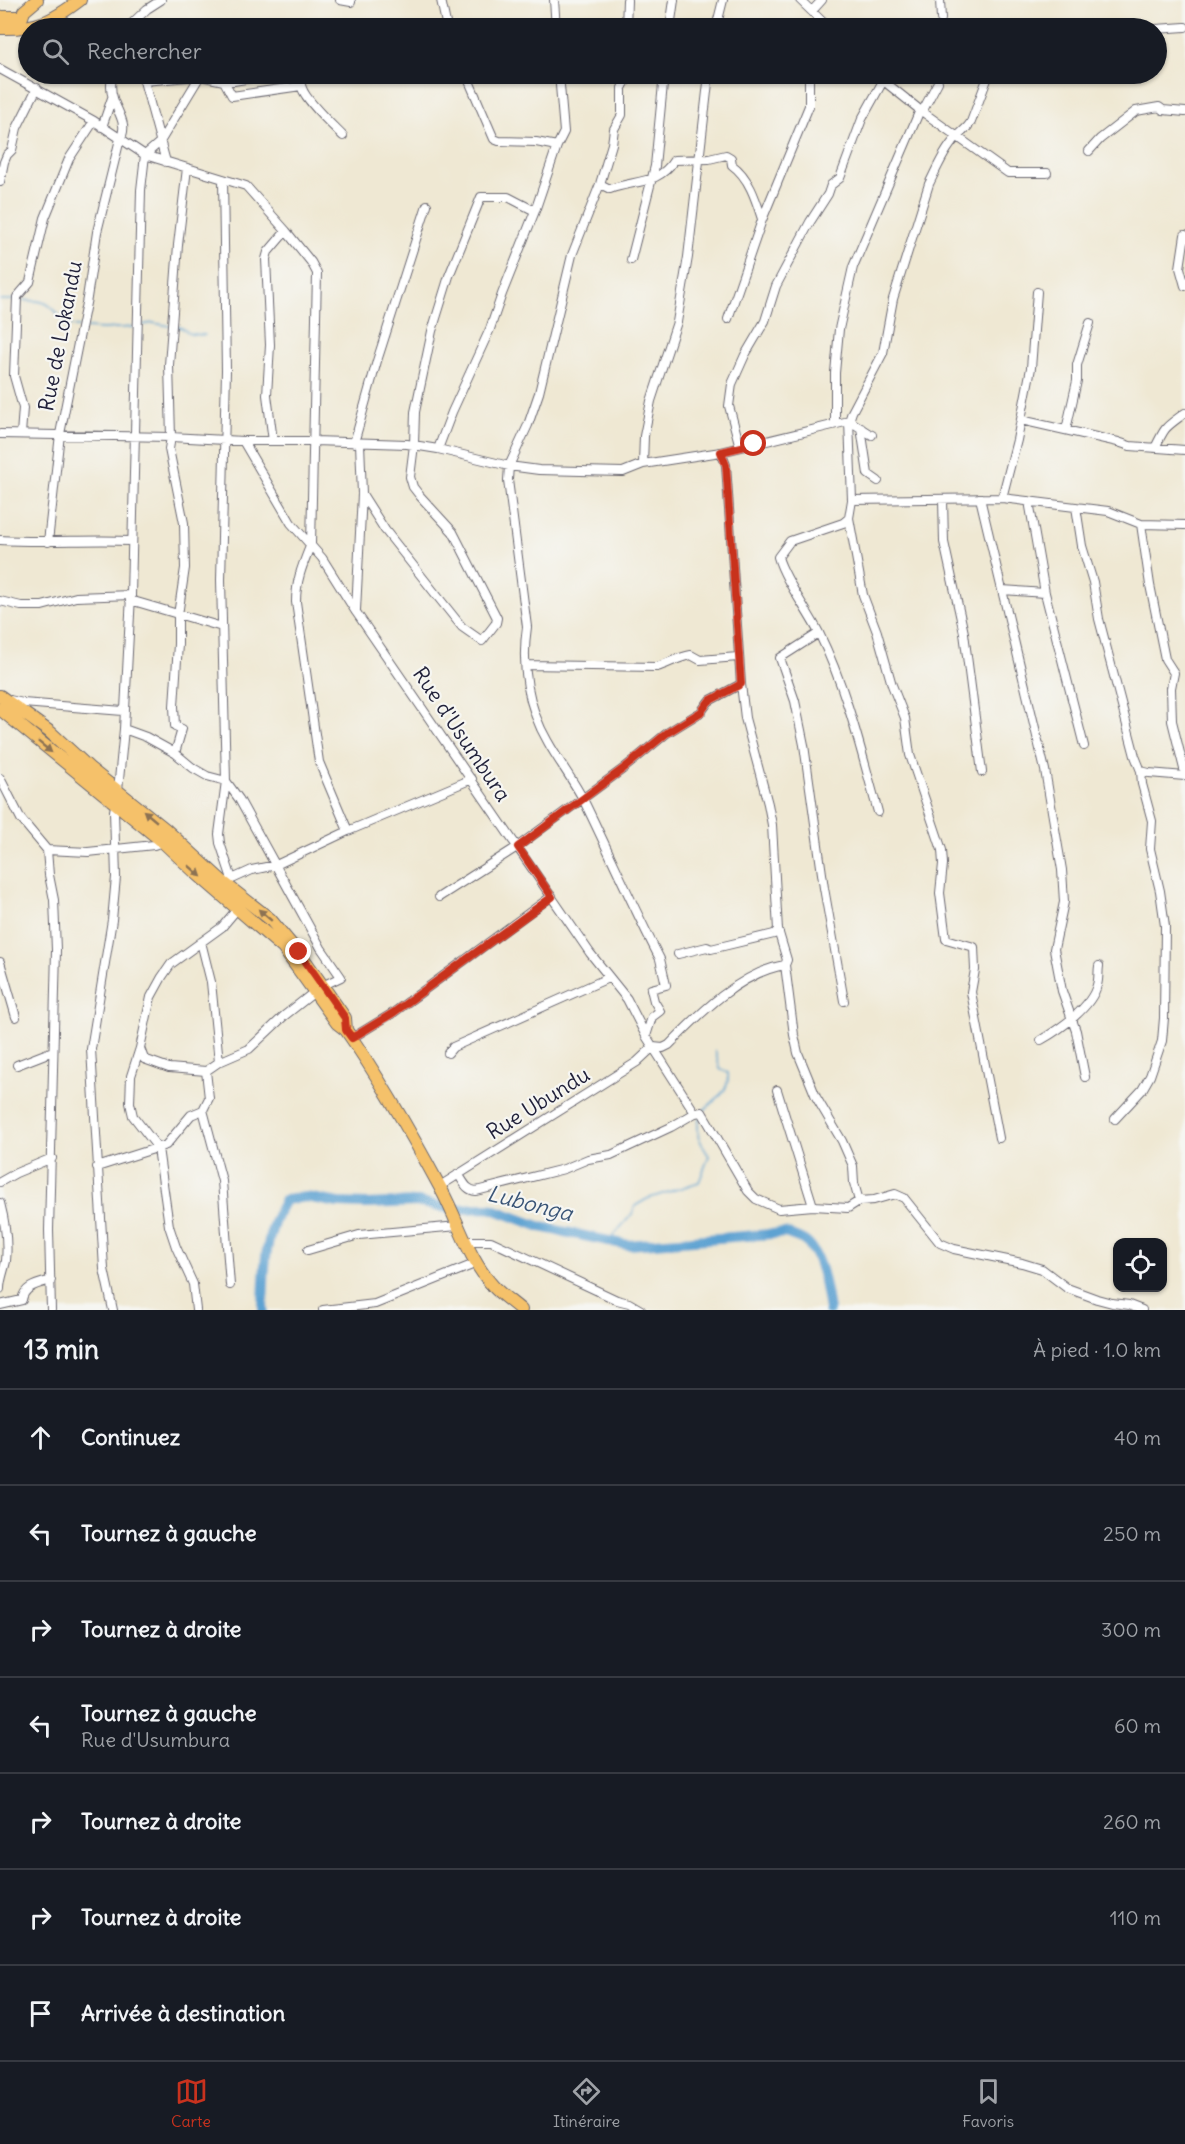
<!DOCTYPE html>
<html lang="fr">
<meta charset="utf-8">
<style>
body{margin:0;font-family:Delius,sans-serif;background:#242831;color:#f1f3f6}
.controls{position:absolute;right:18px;bottom:18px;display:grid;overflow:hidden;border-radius:12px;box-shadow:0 2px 4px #0004}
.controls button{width:54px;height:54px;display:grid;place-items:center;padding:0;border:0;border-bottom:2px solid #363941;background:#171b24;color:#f1f3f6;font:30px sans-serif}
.stop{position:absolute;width:18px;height:18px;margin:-14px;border:4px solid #c8321e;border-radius:50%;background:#fff}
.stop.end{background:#c8321e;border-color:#fff;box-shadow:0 2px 6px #0008}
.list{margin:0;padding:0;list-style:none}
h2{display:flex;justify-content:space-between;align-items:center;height:78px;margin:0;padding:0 24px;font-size:26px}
h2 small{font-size:20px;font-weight:400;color:#9ea1a6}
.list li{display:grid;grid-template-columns:39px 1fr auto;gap:18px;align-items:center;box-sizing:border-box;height:96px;padding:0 24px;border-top:2px solid #363941}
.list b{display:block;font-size:22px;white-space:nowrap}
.list p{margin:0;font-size:20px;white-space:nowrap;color:#9ea1a6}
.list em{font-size:20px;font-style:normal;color:#9ea1a6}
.icon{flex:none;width:33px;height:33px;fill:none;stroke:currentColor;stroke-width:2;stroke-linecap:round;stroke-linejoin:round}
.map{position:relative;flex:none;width:1185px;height:1310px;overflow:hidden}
.search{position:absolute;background:#171b24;box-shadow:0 2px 4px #0004;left:18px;right:18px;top:18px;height:66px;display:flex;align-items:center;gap:15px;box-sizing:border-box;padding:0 21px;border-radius:33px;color:#9ea1a6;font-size:22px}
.sheet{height:750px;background:#171b24}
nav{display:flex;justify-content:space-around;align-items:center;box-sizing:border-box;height:84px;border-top:2px solid #363941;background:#171b24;font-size:16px;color:#9ea1a6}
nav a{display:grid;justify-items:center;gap:3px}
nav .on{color:#c8321e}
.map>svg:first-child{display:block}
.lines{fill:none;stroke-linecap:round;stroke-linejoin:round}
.stream{stroke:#5da2d2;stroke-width:1.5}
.river{stroke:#5da2d2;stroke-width:10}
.minor-casing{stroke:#6a6770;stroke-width:10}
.primary-casing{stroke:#6a6770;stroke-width:14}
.minor{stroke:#fff;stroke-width:8}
.primary{stroke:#f5c16b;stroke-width:12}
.oneway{fill:#8c7253}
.route{stroke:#c8321e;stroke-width:8}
.labels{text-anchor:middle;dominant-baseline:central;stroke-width:4.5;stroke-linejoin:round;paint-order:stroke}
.street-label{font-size:21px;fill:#22223b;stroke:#f6f6f2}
.water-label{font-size:22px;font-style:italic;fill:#3a5577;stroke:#f6f6f2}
</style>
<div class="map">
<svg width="1185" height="1310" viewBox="0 0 1185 1310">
<rect width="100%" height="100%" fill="#f6f6f2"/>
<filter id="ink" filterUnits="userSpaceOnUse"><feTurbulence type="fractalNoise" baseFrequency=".0167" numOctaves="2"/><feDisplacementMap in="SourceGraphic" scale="12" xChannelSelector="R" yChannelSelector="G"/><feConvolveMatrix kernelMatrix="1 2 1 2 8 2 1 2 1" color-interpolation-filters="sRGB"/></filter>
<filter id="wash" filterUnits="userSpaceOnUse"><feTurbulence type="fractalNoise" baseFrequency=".008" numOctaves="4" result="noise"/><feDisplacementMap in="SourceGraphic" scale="24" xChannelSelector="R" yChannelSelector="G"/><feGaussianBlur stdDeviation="1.35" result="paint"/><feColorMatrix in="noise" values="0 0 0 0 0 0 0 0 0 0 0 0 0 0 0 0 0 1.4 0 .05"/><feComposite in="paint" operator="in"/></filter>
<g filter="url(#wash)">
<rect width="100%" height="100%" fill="#efe8d3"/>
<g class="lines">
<!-- stream -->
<path class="stream" d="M0,300H15
M20,300C27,301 38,300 45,303C59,309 61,327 79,327
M142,325L153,323L170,326
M175,326L182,328L190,334L205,335
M86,328L104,329L135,327
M703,1111C715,1099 730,1092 728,1073L720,1069L715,1050
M608,1242L632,1214L635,1206L647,1199L699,1182L709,1156C699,1141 695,1133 700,1115"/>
<!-- river -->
<path class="river" d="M263,1310C264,1271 264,1234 285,1200L306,1197L338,1203L366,1204L417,1202L453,1209L490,1208L541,1227L628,1245L785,1233C791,1235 797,1237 803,1240C821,1251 826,1291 829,1310"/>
</g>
</g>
<g filter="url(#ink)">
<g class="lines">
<defs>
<path id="minor" d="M340,0L351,2
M441,0L447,28
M554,0L556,28
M800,0L829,28
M940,0L941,19
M812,11L822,0
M127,28L147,9L161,0
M626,28L627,0
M670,28L674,0
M716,28L723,0
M1156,29L1185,27
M0,69L94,121L145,155L246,186L286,231L311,262L317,273L311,544C303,564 296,580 296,602L319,762L348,831
M140,74L144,81L166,162
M300,74C301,78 300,84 302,88C306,101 333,126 343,136
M466,74L494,139L499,141L536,142L557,146
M628,74V77L622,88V115L614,129L612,144L600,184L572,255L539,393L528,425L509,466L508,480L527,627C521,666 528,708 548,742C559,762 574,781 584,801C610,854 633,907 660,959L666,985L651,989L654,1001L660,1011L652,1017L646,1036
M875,74L920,110L1008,173H1047
M144,81L200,76L224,81H234L275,74
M224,81L232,96L301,86
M922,112L938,82
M102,127L112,98
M1089,151L1100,139L1136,111L1159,107L1163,110L1185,112
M223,179L226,370L221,580L226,781L219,834L220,843L232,879
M0,182L4,162L7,155L12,150L17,128L37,88
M600,184L610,189C634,180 659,185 674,160L709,159L726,155L731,158L732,165C749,177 756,200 762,219
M1185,235L1180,268L1185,286
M631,260L655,166L664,74
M728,319L762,220L809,106V74
M1021,420L1118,442L1130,446L1185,450
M835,423V373L839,329L853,267L920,110
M861,428L868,474L878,481
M1066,430L1077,381V365L1090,323
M0,434L171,437L243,441H314L407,444L438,449L509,466L539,470L623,472L643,464L721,452L849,421L852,500L849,518L863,595L877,632L892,685L905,718L910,755L942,850L943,864L940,893L946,939L974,947L975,970L971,992L999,1138
M21,434L23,408L14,376L17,297L30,282L45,218L69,159L94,121
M872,435C863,431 858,425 849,421L852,412L883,353L893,299L929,184C937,168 945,149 957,137C962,131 967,129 971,122L989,74
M243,441L291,523L322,558L356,612L590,953L627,999L646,1036L695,1113
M273,441L267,395L270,345L266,259L268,252L286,231
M354,443L377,361L427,205
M740,447L729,406L732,384L745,355L765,321L776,286L810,222L828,194L831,185L840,178L862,119L883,81
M1155,448C1166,425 1165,428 1185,413
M438,449L452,412L490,329L502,294L535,211L557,146L564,132L559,74
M721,452L726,465L741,684L745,718L768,804L772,825L778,930L787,960L785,965L794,1035L798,1053L816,1097L842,1141L853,1166L854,1183L859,1201
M643,464L644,436L651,401L677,322L688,257L709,74
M362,494L385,530L434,592L462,627L482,641L496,623L497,618L453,532L420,496L413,487L410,477L414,445L415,412L432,331L449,276L481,197H508L535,211
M980,498L1045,770L1062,870L1064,902L1054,949L1062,991L1076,1031L1085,1077
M1002,498L1017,440L1031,368L1037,292
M943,499L944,542L964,633L982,772
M852,500L1002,498L1108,511L1141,524L1185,525
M1029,501L1045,593
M1076,507L1082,546L1093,582L1099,619L1135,756L1141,771L1142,784L1152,821L1150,849L1160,891L1165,926L1164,1018L1162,1041L1150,1076L1142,1090L1115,1119
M849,518L843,523L790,541L778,557C784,579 808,611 819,633C847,690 861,751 878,812
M1141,524L1150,585L1165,659L1174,673L1171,688L1172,721L1185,773
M0,540C44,543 88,539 131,541
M48,542L60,434L87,298L97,232L120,139C129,125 117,112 113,98C110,90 111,82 112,74
M1002,590L1045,593L1084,746
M130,600L222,627
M0,601L21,606H42L76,597L131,595
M356,610L362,494L360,443
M819,633L780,658L795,701L804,745L824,888L844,1001
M526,665L657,667C669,663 679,657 691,655L700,660L738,657
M10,700L23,703L123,711
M124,729L146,737L175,753L193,768L207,776L226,781L239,799L321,948L341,977L322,986L284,1016L249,1049L219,1062L206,1071L169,1068L144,1059L140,1048L151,997L162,977L171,964L222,927L238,908
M175,753L182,729L175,726L174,706L178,644V615L185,568L184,523L169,449L171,437L169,365L178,245L187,168
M1141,771L1149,773L1185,776
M0,778L21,819L47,850L49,875L54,900L56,950L49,1230L51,1310
M47,850L88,852L154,845L163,842
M230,880L252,870L276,865L348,831L472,779
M439,897L517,847L623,769L667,733L701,712L709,701L741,684
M201,942L211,982L219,1062
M678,954L707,947L711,949L774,934L778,930
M0,962L16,1017
M352,1038L393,1013L552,896
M1041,1040C1060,1029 1092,1007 1097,985C1099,979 1098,972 1099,966
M653,1047L663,1048L669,1045C699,1014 741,972 785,965
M140,1048L131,1076L130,1103L133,1116L158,1148L169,1226L176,1247L193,1284L196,1310
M448,1053L453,1047L608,978
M17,1065L53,1051
M206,1071L209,1098L203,1110L222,1181L230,1285
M777,1090L813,1206
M97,1167L166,1145L191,1115L203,1110
M458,1174C464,1182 466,1190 476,1191L564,1169L588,1159L611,1155L671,1127L695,1113L702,1112L748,1191L756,1199L779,1209L813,1206L848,1208L859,1201L874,1200L895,1194L904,1198L940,1243L954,1249L1022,1263L1042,1269L1067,1288L1097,1299L1112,1303L1129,1305L1142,1310
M0,1182L16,1173L52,1158
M440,1186L637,1062L653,1047
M0,1203C5,1222 8,1241 6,1261C4,1271 0,1279 0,1289
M465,1241H491L617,1300L629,1303L641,1310
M308,1250L359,1235L458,1226
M0,1305L22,1300C24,1286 38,1284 51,1280
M113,1310L104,1269L91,1049L112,920L116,877L114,811L118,790L124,729L131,595L141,190L145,155L160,142L200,76
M323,1310L375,1304L477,1263"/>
<path id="primary" d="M0,17H22L24,11L37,0
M0,28C37,29 51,22 80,0
M0,696L50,732L89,768L165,829L224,883L270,919L306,962L345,1018L346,1030
M0,709L163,842L195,872L283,948L337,1023L346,1030C381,1080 412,1135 441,1189C458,1220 468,1259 493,1286C501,1295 512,1302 521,1310"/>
</defs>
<!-- minor casing -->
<use href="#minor" class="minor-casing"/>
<!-- primary casing -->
<use href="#primary" class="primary-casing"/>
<!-- minor -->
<use href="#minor" class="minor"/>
<!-- primary -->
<use href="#primary" class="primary"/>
</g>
<!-- one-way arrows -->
<defs><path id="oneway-solid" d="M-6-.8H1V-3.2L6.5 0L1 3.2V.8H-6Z" transform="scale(1.5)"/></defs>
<g class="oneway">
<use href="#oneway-solid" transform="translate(45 747) rotate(39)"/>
<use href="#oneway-solid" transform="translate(150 816) rotate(-140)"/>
<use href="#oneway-solid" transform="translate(195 871) rotate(41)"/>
<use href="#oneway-solid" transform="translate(265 915) rotate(-139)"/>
</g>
</g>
<g class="lines" filter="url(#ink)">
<!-- route -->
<path class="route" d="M299,952L345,1018L346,1030L352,1038L393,1013L552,897L518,847L623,769L667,733L701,712L709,701L741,684L726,465L721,452L754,444"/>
</g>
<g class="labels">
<!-- street labels -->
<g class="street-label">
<text transform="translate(60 336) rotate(-79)">Rue de Lokandu</text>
<text transform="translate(462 734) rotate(56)">Rue d'Usumbura</text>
<text transform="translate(538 1103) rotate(-32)">Rue Ubundu</text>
</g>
<!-- water labels -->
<g class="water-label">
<text transform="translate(530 1203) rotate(14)">Lubonga</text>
</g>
</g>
</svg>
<div class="controls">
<button><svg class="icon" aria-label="locate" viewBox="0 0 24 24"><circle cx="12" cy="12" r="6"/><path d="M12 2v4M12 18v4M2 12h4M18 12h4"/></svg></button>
</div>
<div class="stop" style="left:754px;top:444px"></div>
<div class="stop end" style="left:299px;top:952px"></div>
<div class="search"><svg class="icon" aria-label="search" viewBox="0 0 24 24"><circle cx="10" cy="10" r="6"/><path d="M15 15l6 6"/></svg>Rechercher</div>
</div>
<section class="sheet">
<h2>13 min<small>À pied · 1.0 km</small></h2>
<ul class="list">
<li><svg class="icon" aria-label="ahead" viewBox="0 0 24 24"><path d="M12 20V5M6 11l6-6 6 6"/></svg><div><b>Continuez</b></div><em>40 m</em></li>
<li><svg class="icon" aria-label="left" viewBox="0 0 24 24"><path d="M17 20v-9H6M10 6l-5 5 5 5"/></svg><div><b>Tournez à gauche</b></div><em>250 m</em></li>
<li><svg class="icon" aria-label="right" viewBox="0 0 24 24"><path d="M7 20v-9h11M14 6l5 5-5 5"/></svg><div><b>Tournez à droite</b></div><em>300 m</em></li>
<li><svg class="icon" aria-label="left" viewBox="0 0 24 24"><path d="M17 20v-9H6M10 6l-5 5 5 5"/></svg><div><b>Tournez à gauche</b><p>Rue d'Usumbura</p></div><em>60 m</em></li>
<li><svg class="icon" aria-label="right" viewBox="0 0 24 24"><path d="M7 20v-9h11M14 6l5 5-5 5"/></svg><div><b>Tournez à droite</b></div><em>260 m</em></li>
<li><svg class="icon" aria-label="right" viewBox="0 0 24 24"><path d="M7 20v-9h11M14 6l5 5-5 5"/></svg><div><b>Tournez à droite</b></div><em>110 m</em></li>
<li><svg class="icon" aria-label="arrive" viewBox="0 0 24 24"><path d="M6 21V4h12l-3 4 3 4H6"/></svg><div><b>Arrivée à destination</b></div></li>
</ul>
</section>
<nav>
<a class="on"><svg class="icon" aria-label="map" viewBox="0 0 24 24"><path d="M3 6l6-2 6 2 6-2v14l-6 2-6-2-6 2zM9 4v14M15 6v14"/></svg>Carte</a>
<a><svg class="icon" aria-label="directions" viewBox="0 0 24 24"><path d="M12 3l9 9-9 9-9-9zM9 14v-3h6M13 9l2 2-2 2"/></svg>Itinéraire</a>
<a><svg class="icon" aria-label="saved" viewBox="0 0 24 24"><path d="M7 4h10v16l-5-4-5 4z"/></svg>Favoris</a>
</nav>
